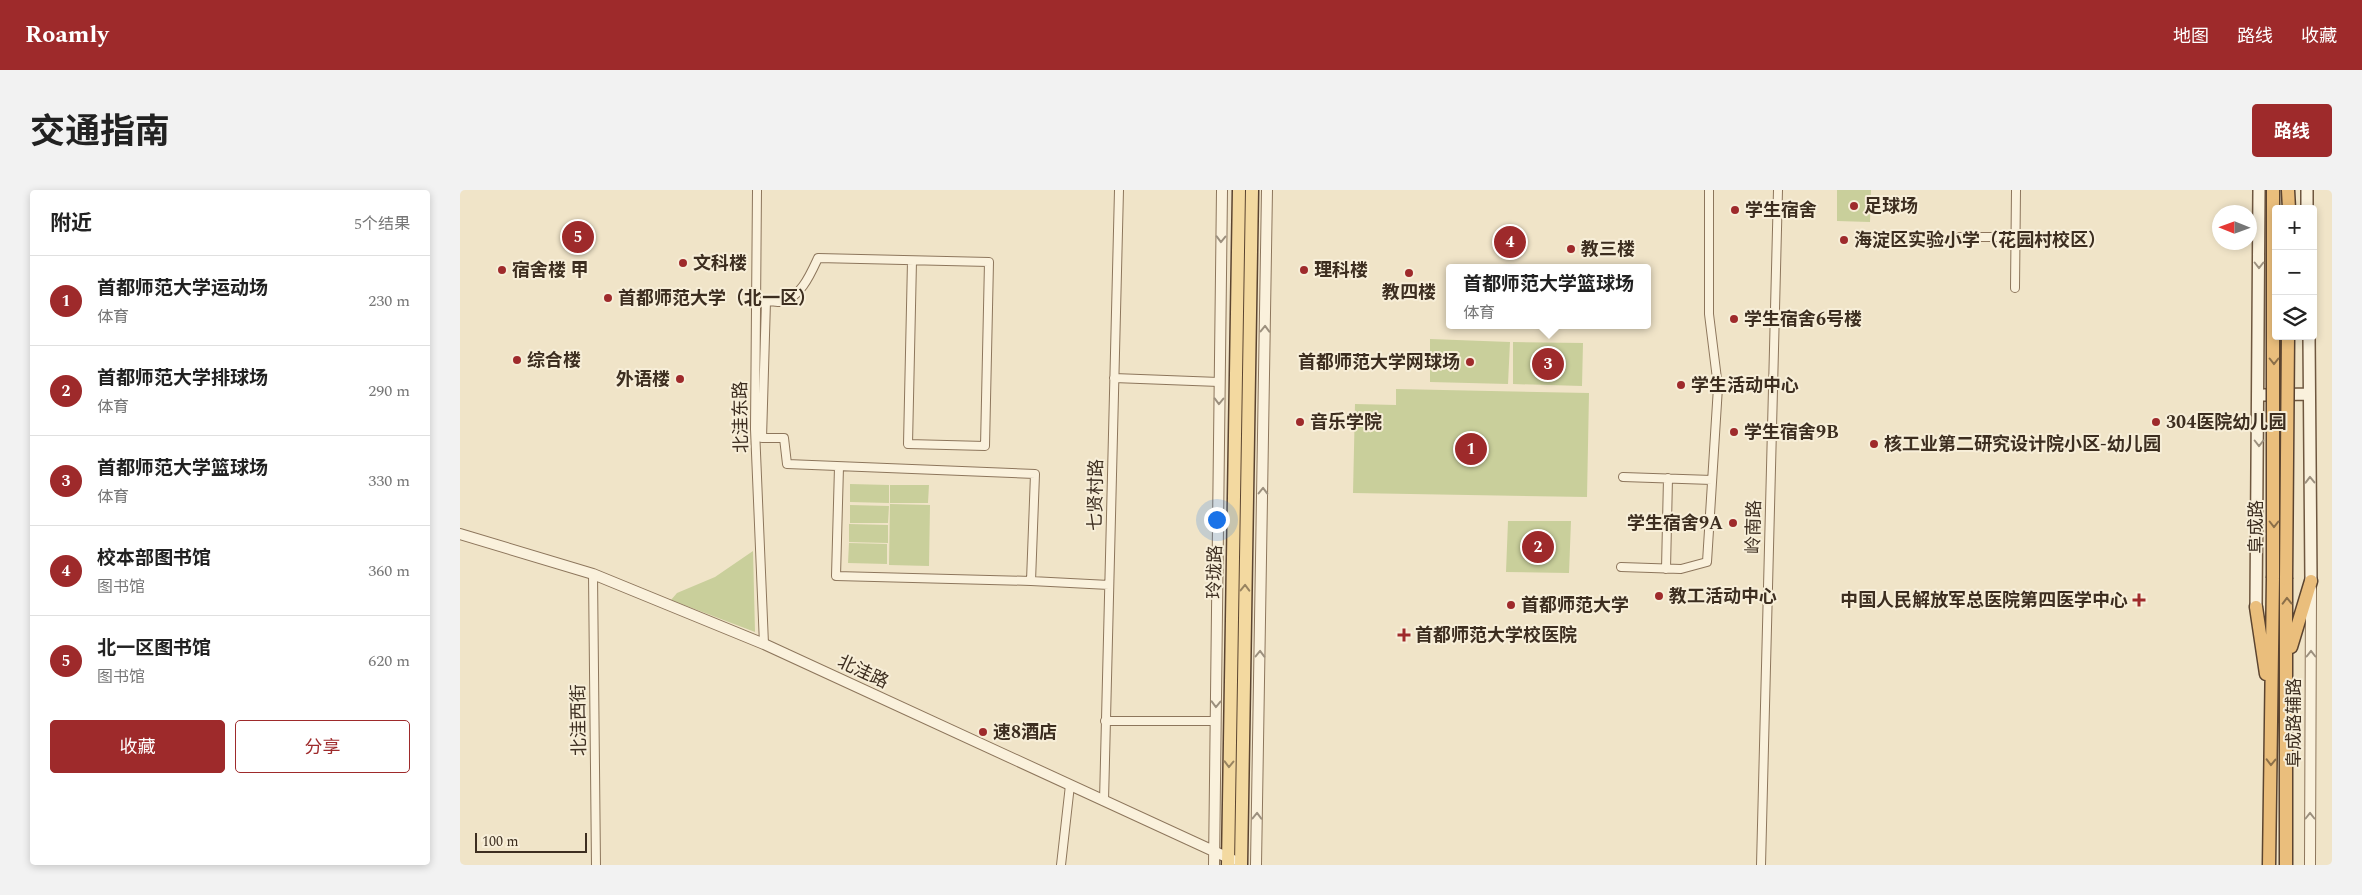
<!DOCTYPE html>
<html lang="zh">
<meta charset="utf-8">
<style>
body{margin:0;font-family:Spectral,"Noto Sans SC",serif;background:#f2f2f2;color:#222}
.controls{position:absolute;right:15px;top:15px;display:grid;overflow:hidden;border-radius:5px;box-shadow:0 2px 8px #0003}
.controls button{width:45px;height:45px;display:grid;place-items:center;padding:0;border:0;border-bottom:1px solid #e0e0e0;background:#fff;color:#222;font:25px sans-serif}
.compass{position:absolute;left:1752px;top:15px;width:45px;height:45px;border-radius:50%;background:#fff;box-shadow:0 2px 8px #0003;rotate:271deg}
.scale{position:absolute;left:15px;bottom:12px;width:112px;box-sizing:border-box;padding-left:5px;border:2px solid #3d2e20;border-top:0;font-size:14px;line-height:18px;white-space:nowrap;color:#3d2e20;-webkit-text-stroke:4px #f7eed8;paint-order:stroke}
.you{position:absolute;left:756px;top:329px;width:18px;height:18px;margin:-12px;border:4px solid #fff;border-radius:50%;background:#1a73e8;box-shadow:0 0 0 8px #1a73e833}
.badge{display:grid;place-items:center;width:32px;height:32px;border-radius:50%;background:#9e2a2b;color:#fff;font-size:16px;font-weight:700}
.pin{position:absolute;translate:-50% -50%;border:2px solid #fff;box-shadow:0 1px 5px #0006}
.popup{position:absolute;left:986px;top:74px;width:205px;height:65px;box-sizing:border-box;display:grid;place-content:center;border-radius:5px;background:#fff;filter:drop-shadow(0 1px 4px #0005);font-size:16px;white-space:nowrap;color:#767676}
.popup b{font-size:19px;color:#222}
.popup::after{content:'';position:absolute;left:50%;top:100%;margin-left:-10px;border:10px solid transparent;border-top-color:#fff}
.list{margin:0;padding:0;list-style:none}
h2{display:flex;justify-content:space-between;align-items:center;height:65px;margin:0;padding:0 20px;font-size:21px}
h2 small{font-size:16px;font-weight:400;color:#767676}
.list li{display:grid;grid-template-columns:32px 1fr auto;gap:15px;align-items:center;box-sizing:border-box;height:90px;padding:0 20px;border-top:1px solid #e0e0e0}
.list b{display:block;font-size:19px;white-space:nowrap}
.list p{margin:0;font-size:16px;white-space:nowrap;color:#767676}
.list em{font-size:16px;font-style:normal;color:#767676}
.actions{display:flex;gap:10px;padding:15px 20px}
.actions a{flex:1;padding:11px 0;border:1px solid #9e2a2b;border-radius:5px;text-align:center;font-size:18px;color:#9e2a2b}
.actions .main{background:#9e2a2b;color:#fff}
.icon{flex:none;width:28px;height:28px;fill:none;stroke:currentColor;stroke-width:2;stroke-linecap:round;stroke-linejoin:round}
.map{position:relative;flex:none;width:1872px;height:675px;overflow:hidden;border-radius:5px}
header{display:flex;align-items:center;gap:30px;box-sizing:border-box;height:70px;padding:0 25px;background:#9e2a2b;color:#fff}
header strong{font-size:24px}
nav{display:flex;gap:28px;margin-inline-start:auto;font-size:18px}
.intro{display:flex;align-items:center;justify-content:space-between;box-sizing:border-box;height:120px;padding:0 30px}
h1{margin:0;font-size:35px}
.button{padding:12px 22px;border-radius:5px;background:#9e2a2b;color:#fff;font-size:18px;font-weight:700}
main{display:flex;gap:30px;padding:0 30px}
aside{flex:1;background:#fff;border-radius:5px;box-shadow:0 2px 8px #0003}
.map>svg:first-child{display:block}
.green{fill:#c9cf9b}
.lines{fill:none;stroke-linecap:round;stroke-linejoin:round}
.minor-casing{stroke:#8d765c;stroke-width:10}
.tertiary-casing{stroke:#8d765c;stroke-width:12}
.secondary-casing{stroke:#6f573f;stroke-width:14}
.primary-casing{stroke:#5b4430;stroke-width:15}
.trunk-casing{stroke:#5b4430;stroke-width:15}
.minor{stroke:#faf1dc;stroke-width:8}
.tertiary{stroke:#faf1dc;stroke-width:10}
.secondary{stroke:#faf1dc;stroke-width:11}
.primary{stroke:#f3d9a0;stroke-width:12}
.trunk{stroke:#eabe7c;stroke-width:12}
.trunk-bridge-casing{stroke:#5b4430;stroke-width:15;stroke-linecap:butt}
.trunk-bridge{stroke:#eabe7c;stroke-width:12}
.oneway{stroke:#9c907e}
.oneway2{stroke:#8b6f49}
.oneway3{stroke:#988460}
.poi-dot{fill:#9e2a2b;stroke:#f7eed8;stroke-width:2}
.labels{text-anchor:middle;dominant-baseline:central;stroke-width:4;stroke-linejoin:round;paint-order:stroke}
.poi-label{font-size:18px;font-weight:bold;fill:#3d2e20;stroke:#f7eed8;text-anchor:start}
.street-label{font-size:18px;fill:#3d2e20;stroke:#f7eed8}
</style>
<header>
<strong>Roamly</strong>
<nav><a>地图</a><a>路线</a><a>收藏</a></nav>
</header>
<div class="intro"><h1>交通指南</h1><a class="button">路线</a></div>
<main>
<aside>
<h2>附近<small>5个结果</small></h2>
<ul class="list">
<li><span class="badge">1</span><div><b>首都师范大学运动场</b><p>体育</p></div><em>230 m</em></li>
<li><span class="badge">2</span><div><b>首都师范大学排球场</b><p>体育</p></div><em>290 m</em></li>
<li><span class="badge">3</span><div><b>首都师范大学篮球场</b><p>体育</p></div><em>330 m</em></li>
<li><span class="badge">4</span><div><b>校本部图书馆</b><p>图书馆</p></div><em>360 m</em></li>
<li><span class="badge">5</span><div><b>北一区图书馆</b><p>图书馆</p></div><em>620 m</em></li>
</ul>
<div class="actions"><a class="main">收藏</a><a>分享</a></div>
</aside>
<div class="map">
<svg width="1872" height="675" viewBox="0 0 1872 675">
<rect width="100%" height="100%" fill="#f0e4c8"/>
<!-- green -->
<path class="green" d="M1377,0H1411L1410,32L1377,31Z
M970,149L1050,152L1048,194L970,192Z
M1053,152L1123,153L1122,196L1053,194Z
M936,199L1129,203L1127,307L893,303L895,214L936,215Z
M390,294L429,295V313L390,312Z
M430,295H469L468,313H430Z
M430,314L470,315L469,376L429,375Z
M390,315L429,316L428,333H390Z
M1048,331H1111L1109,383L1046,382Z
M389,334L428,335V353L389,352Z
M389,353L427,354V374L388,373Z
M293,361L295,442L211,410L217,403L255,387Z"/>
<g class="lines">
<defs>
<path id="minor" d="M297,0L295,239L304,454
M1500,47H1556
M1555,98L1556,0
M654,188L759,192
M379,277L376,386L571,391L575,284L327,274L324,248H302L306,111C311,111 316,112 321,112C340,109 351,83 358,68L529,72L525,256L448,254L452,71
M1163,287L1252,290
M1161,377L1221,379L1247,372L1258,197L1249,124V0
M1206,379L1208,288
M133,384L136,675
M571,391L649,395
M645,531H756
M644,611L659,0
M601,675L610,595
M1301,675L1318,0"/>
<path id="tertiary" d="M0,344L133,384L304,454L773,670
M754,675L762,0
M796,675L807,0
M1850,675L1851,399"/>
<path id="secondary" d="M1847,0V19
M1849,146L1851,391
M1804,205L1849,204
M1796,417L1799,0"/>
<path id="primary" d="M768,675L779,0
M781,675L792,0"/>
<path id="trunk" d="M1828,0L1829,19
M1826,389V675
M1796,417L1806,484
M1831,457L1851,391
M1809,675L1813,388"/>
</defs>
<!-- minor casing -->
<use href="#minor" class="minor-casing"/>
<!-- tertiary casing -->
<use href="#tertiary" class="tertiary-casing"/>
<!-- secondary casing -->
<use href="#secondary" class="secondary-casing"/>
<!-- primary casing -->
<use href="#primary" class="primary-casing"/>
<!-- trunk casing -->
<use href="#trunk" class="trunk-casing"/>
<!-- minor -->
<use href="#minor" class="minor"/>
<!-- tertiary -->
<use href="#tertiary" class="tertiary"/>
<!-- secondary -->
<use href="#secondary" class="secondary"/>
<!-- primary -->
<use href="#primary" class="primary"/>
<!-- trunk -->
<use href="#trunk" class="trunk"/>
<defs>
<path id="trunk-bridge" d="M1813,0V388
M1826,389L1828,146"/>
</defs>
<!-- trunk-bridge casing -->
<use href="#trunk-bridge" class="trunk-bridge-casing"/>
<!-- trunk-bridge -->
<use href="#trunk-bridge" class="trunk-bridge"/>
</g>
<!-- one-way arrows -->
<defs><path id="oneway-chevron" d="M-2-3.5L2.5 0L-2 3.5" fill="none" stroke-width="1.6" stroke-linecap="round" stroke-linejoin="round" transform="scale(1.25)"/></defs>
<g class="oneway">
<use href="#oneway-chevron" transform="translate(761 49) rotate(91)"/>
<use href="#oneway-chevron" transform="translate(1799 75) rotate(90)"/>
<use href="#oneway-chevron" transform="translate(805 139) rotate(-89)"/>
<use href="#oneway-chevron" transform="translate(759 211) rotate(91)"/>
<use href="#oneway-chevron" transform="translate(1799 253) rotate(90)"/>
<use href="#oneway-chevron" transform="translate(1850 290) rotate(-91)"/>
<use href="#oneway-chevron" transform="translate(803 301) rotate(-89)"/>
<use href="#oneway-chevron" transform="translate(800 464) rotate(-89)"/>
<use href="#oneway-chevron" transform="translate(1851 464) rotate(-90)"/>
<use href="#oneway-chevron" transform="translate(756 514) rotate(91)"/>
<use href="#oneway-chevron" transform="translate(797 626) rotate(-89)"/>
<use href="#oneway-chevron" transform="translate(1850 626) rotate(-90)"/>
</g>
<g class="oneway2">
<use href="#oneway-chevron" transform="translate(1814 171) rotate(90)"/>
<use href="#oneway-chevron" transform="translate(1814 334) rotate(90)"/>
<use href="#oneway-chevron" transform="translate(1827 411) rotate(-91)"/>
<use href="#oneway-chevron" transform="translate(1811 572) rotate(91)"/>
</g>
<g class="oneway3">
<use href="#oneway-chevron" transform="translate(785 398) rotate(-89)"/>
<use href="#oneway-chevron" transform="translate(769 574) rotate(91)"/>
</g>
<!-- markers -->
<g class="poi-dot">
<circle cx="1394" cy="16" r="5"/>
<circle cx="1275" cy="20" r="5"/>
<circle cx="1384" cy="50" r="5"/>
<circle cx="1111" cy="59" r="5"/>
<circle cx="223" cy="73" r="5"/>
<circle cx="42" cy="80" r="5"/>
<circle cx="844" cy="80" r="5"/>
<circle cx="949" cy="83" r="5"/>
<circle cx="148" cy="108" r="5"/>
<circle cx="1274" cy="129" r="5"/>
<circle cx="57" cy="170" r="5"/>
<circle cx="1010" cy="172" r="5"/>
<circle cx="220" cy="189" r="5"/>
<circle cx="1221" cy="195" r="5"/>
<circle cx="840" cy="232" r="5"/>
<circle cx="1696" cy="232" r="5"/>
<circle cx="1274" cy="242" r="5"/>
<circle cx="1414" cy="254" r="5"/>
<circle cx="1273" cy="333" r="5"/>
<circle cx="1199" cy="406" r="5"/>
<path d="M1676.5 402.5h5v5h5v5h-5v5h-5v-5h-5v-5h5z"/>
<circle cx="1051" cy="415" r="5"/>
<path d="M941.5 437.5h5v5h5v5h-5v5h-5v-5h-5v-5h5z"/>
<circle cx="523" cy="542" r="5"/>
</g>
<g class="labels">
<!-- poi labels -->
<g class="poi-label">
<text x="1404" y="16">足球场</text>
<text x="1285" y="20">学生宿舍</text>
<text x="1394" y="50">海淀区实验小学（花园村校区）</text>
<text x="1121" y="59">教三楼</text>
<text x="233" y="73">文科楼</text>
<text x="52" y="80">宿舍楼 甲</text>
<text x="854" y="80">理科楼</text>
<text x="949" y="102" text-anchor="middle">教四楼</text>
<text x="158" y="108">首都师范大学（北一区）</text>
<text x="1284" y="129">学生宿舍6号楼</text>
<text x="67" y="170">综合楼</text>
<text x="1000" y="172" text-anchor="end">首都师范大学网球场</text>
<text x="210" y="189" text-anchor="end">外语楼</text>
<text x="1231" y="195">学生活动中心</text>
<text x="850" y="232">音乐学院</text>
<text x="1706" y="232">304医院幼儿园</text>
<text x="1284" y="242">学生宿舍9B</text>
<text x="1424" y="254">核工业第二研究设计院小区-幼儿园</text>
<text x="1263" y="333" text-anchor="end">学生宿舍9A</text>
<text x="1209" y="406">教工活动中心</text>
<text x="1668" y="410" text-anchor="end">中国人民解放军总医院第四医学中心</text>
<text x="1061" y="415">首都师范大学</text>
<text x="955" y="445">首都师范大学校医院</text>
<text x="533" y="542">速8酒店</text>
</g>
<!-- street labels -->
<g class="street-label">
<text transform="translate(281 227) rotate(-91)">北洼东路</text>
<text transform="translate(636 305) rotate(-89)">七贤村路</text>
<text transform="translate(1294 337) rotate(-89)">岭南路</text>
<text transform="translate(1796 337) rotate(-90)">阜成路</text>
<text transform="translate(755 382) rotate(-89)">玲珑路</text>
<text transform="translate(403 482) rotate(25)">北洼路</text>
<text transform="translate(119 530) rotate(-91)">北洼西街</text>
<text transform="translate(1834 533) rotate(-90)">阜成路辅路</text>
</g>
</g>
</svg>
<div class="controls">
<button>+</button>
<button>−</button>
<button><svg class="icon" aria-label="layers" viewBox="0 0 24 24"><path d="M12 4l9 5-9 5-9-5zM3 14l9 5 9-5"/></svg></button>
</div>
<svg class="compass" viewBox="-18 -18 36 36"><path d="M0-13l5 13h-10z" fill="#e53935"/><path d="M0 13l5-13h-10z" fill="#767676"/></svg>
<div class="scale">100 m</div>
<div class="you"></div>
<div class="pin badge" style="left:1011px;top:259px">1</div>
<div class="pin badge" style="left:1078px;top:357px">2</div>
<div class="pin badge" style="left:1088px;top:174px">3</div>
<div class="popup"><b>首都师范大学篮球场</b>体育</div>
<div class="pin badge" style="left:1050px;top:52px">4</div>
<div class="pin badge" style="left:118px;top:47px">5</div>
</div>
</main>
